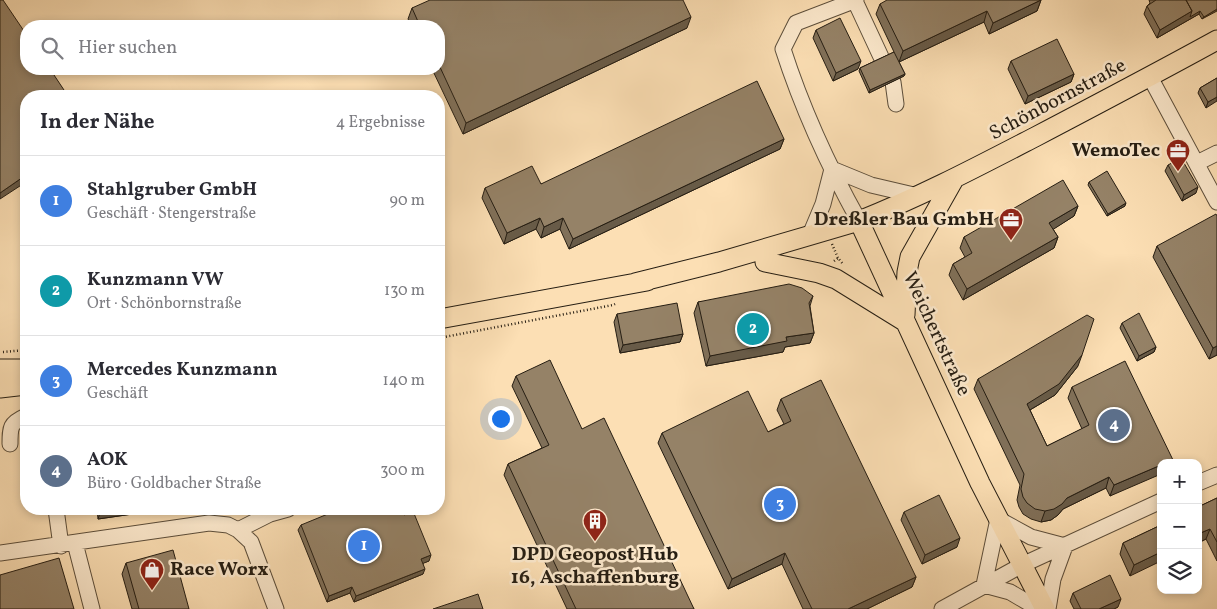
<!DOCTYPE html>
<html lang="de">
<meta charset="utf-8">
<style>
body{margin:0;font-family:Vollkorn,serif;background:#f7f7f7;color:#2b2b33}
.controls{position:absolute;right:15px;bottom:15px;display:grid;overflow:hidden;border-radius:10px;box-shadow:0 2px 8px #0003}
.controls button{width:45px;height:45px;display:grid;place-items:center;padding:0;border:0;border-bottom:1px solid #e1e1e2;background:#fff;color:#2b2b33;font:25px sans-serif}
.you{position:absolute;left:500px;top:418px;width:18px;height:18px;margin:-12px;border:4px solid #fff;border-radius:50%;background:#1a73e8;box-shadow:0 0 0 8px #1a73e833}
.badge{display:grid;place-items:center;width:32px;height:32px;border-radius:50%;background:#8f2418;color:#fff;font-size:16px;font-weight:700}
.pin{position:absolute;translate:-50% -50%;border:2px solid #fff;box-shadow:0 1px 5px #0006}
.list{margin:0;padding:0;list-style:none}
h2{display:flex;justify-content:space-between;align-items:center;height:65px;margin:0;padding:0 20px;font-size:21px}
h2 small{font-size:16px;font-weight:400;color:#7c7c81}
.list li{display:grid;grid-template-columns:32px 1fr auto;gap:15px;align-items:center;box-sizing:border-box;height:90px;padding:0 20px;border-top:1px solid #e1e1e2}
.list b{display:block;font-size:19px;white-space:nowrap}
.list p{margin:0;font-size:16px;white-space:nowrap;color:#7c7c81}
.list em{font-size:16px;font-style:normal;color:#7c7c81}
.icon{flex:none;width:28px;height:28px;fill:none;stroke:currentColor;stroke-width:2;stroke-linecap:round;stroke-linejoin:round}
.map{position:relative;flex:none;width:1217px;height:609px;overflow:hidden}
.search{position:absolute;background:#fff;box-shadow:0 2px 8px #0003;left:20px;top:20px;width:425px;height:55px;display:flex;align-items:center;gap:12px;box-sizing:border-box;padding:0 18px;border-radius:20px;color:#7c7c81;font-size:19px}
.panel{position:absolute;background:#fff;box-shadow:0 2px 8px #0003;left:20px;top:90px;width:425px;height:425px;border-radius:20px}
.map>svg:first-child{display:block}
.lines{fill:none;stroke-linecap:round;stroke-linejoin:round}
.minor-casing{stroke:#5c4e3b;stroke-width:17}
.major-casing{stroke:#261e13;stroke-width:21}
.path{stroke:#261e13;stroke-width:2.5;stroke-dasharray:1 2.5;stroke-linecap:butt}
.minor{stroke:#fdeace;stroke-width:15}
.major{stroke:#fcdfb4;stroke-width:19}
.wall{fill:#807059;stroke:#261e13}
.shaded-wall{fill:#685b48;stroke:#261e13}
.building{fill:#958267;stroke:#261e13}
.labels{text-anchor:middle;dominant-baseline:central;stroke-width:5;stroke-linejoin:round;paint-order:stroke}
.street-label{font-size:20px;fill:#261e13;stroke:#fdeace}
.poi-label{font-size:20px;font-weight:bold;fill:#261e13;stroke:#fdeace;text-anchor:end}
</style>
<div class="map">
<svg width="1217" height="609" viewBox="0 0 1217 609">
<rect width="100%" height="100%" fill="#fcdfb4"/>
<filter id="stains"><feTurbulence type="fractalNoise" baseFrequency=".004" numOctaves="4"/><feColorMatrix values="0 0 0 0 .2 0 0 0 0 .09 0 0 0 0 .02 0 0 0 .5 -.17"/></filter>
<radialGradient id="worn" r=".72"><stop offset=".6" stop-color="#630" stop-opacity="0"/><stop offset="1" stop-color="#630" stop-opacity=".3"/></radialGradient>
<g class="lines">
<defs>
<path id="minor" d="M856,0L796,23L783,49C802,108 829,167 859,221
M855,1L882,59
M1150,77L1217,202
M893,82L896,104
M1197,163L1217,153
M832,169L871,185L918,196
M810,235L823,204L832,169
M10,444C10,427 10,423 26,416
M1198,483L1217,475
M56,509L61,546
M238,530L270,514L288,509
M75,543L92,609
M0,553L209,523L228,525L238,530L251,542L276,609
M984,585L998,519L1031,537L1065,546
M984,585L1010,592L1039,609
M942,609L1022,565L1161,501
M1048,609L1053,579L1065,546"/>
<path id="major" d="M859,221L980,483L1045,609
M765,262L819,273L836,279L904,321
M635,283L719,262L859,221C920,197 977,167 1035,137C1096,105 1157,73 1217,40
M905,315L907,272L910,257L954,179
M439,319L647,281
M0,369H26
M0,388L26,385"/>
</defs>
<!-- minor casing -->
<use href="#minor" class="minor-casing"/>
<!-- major casing -->
<use href="#major" class="major-casing"/>
<!-- path -->
<path class="path" d="M832,244L838,258
M834,261L838,258L843,264
M439,338L613,305L615,304
M3,352L26,350"/>
<!-- minor -->
<use href="#minor" class="minor"/>
<!-- major -->
<use href="#major" class="major"/>
</g>
<!-- wall -->
<path class="wall" d="M1041,0L1037,11L989,34L984,22L899,62L905,74L904,76L869,93L859,71L860,68L894,52L876,14L880,4Z
M1149,0H1217L1202,19L1199,14L1157,38L1144,14L1147,6L1150,3Z
M412,8L687,28L463,134L432,69H439V26H412L408,19Z
M816,30L858,69L833,81L813,38Z
M1011,61L1074,74L1071,82L1025,104L1008,69Z
M1217,78L1206,108L1198,93L1200,88Z
M784,139L780,149L569,249L560,229L541,238L536,229L504,244L482,198L485,188L541,184Z
M1168,165L1196,193L1182,201L1165,171Z
M1089,182L1125,206L1107,216L1088,185Z
M1078,206L1074,216L1053,229L1058,237L1054,248L963,300L949,275L953,264L965,257L960,248L964,237Z
M1157,246L1217,355L1209,359L1153,257Z
M813,296L810,306L814,333L810,343L785,347L783,352L706,366L694,313L698,302Z
M617,314L683,334L680,342L620,353L614,322Z
M1122,323L1156,347L1154,352L1137,361L1120,328Z
M1078,366L1055,395L1030,410L1047,446L1082,429L1068,398L1072,387L1173,460L1110,496L1106,488L1063,509L1058,515L1051,520L1041,522L1031,519L1023,514L1019,507L1017,500L1020,485L974,389L978,379Z
M516,376L582,429L694,609H567L504,475L508,464L542,448L512,386Z
M781,399L916,577L912,587L867,609H803L782,564L728,589L658,443L662,433L768,432L784,424L777,410Z
M1217,498V561L1206,539L1198,543V507Z
M97,509H167L98,519Z
M904,512L957,547L922,564L901,520Z
M404,515L429,561L423,563V574L354,602L350,593L327,602L298,530L301,525Z
M1161,525L1130,576L1120,554L1123,543Z
M126,563L189,609H132L122,574Z
M1073,593L1118,607L1114,609H1074L1070,601Z"/>
<!-- shaded-wall -->
<path class="shaded-wall" d="M1041,0L1037,11L989,34L993,23Z
M1217,9V11L1202,19L1204,17Z
M987,11L984,22L899,62L903,51Z
M1192,11H1200L1199,14L1157,38L1160,30Z
M691,17L687,28L463,134L466,123Z
M861,61L858,69L833,81L836,73Z
M905,74L904,76L869,93L870,90Z
M1074,74L1071,82L1025,104L1028,96Z
M1217,97V101L1206,108L1208,102Z
M784,139L780,149L569,249L573,239Z
M26,175V182L0,199V193Z
M1198,187L1196,193L1182,201L1184,195Z
M1126,203L1125,206L1107,216L1108,214Z
M1078,206L1074,216L1046,234L1049,223Z
M540,218L536,229L504,244L507,233Z
M563,218L560,229L541,238L544,227Z
M1058,237L1054,248L963,300L967,289Z
M814,333L810,343L785,347L783,352L706,366L710,356L786,337Z
M683,334L680,342L620,353L623,345Z
M1217,346V355L1209,359L1213,348Z
M1156,347L1154,352L1137,361L1139,356Z
M1082,355L1078,366L1055,395L1023,414L1027,404Z
M1161,465V474L1110,496L1114,485Z
M1109,477L1106,488L1063,509L1058,515L1051,520L1041,522L1045,511L1067,498Z
M112,509H167L98,519L101,510Z
M1210,529L1206,539L1198,543V534Z
M960,538L957,547L922,564L925,555Z
M1161,552V561L1130,576L1134,565Z
M785,553L782,564L728,589L732,579Z
M431,555L429,561L419,565L421,559Z
M425,569L423,574L354,602L356,596Z
M916,577L912,587L867,609H848Z
M352,587L350,593L327,602L329,596Z
M1121,599L1118,607L1114,609H1099Z"/>
<!-- building -->
<path class="building" d="M0,0H3L26,34V69H50L68,96H26V175L0,193Z
M430,0H683L691,17L466,123L439,65V26H420L412,8Z
M887,0H1041L993,23L987,11L903,51L880,4Z
M1156,0H1186L1192,11L1160,30L1147,6Z
M1186,0H1217V9L1204,17L1200,11L1190,17L1192,11Z
M840,18L861,61L836,73L816,30Z
M1057,39L1074,74L1028,96L1011,61Z
M894,52L905,74L870,90L860,68Z
M1217,78V97L1208,102L1200,88Z
M757,81L784,139L573,239L563,218L544,227L540,218L507,233L485,188L532,166L541,184Z
M1181,158L1198,187L1184,195L1168,165Z
M1107,171L1126,203L1108,214L1089,182Z
M1063,180L1078,206L1049,223L1058,237L967,289L953,264L972,253L964,237Z
M1216,214L1217,216V346L1213,348L1157,246Z
M789,284L802,288L813,296L809,303L814,333L786,337L787,341L710,356L698,302Z
M677,303L683,334L623,345L617,314Z
M1139,313L1156,347L1139,356L1122,323Z
M1087,315L1094,319L1082,355L1059,384L1027,404L1047,446L1089,425L1072,387L1125,361L1173,460L1167,463H1161V465L1114,485L1109,477L1067,498L1062,504L1054,509L1045,511L1035,509L1027,503L1023,497L1021,489L1024,474L978,379Z
M550,360L582,429L604,418L694,609H576L508,464L549,445L516,376Z
M821,380L916,577L848,609H812L785,553L732,579L662,433L748,391L768,432L791,421L781,399Z
M939,495L960,538L925,555L904,512Z
M1217,498V542L1210,529L1198,534V507Z
M101,509H112L101,510Z
M340,509H401L404,515L413,511L431,555L421,559L425,569L356,596L352,587L329,596L301,525Z
M1161,525V552L1134,565L1123,543Z
M173,550L189,609H139L126,563Z
M59,558L74,609H0V575Z
M1110,575L1121,599L1099,609H1081L1073,593Z
M478,594L483,609H433Z"/>
<!-- icons -->
<defs>
<symbol id="office-pin" viewBox="-11 -11 22 30"><path d="M0 17L-7.5 6A9.5 9.5 0 1 1 7.5 6Z" fill="#8f2418" stroke="#fdeace"/><path d="M-6-3h4V-5.5h4V-3h4V5H-6ZM-1-4.5V-3h2v-1.5ZM-6 0V1H6V0Z" fill="#fff"/></symbol>
<symbol id="building-pin" viewBox="-11 -11 22 30"><path d="M0 17L-7.5 6A9.5 9.5 0 1 1 7.5 6Z" fill="#8f2418" stroke="#fdeace"/><path d="M-4-6H4V6H1V3H-1V6H-4ZM-2.5-4.3h1.7v1.8h-1.7ZM.8-4.3h1.7v1.8H.8ZM-2.5-1h1.7V.8h-1.7ZM.8-1h1.7V.8H.8Z" fill="#fff"/></symbol>
<symbol id="shop-pin" viewBox="-11 -11 22 30"><path d="M0 17L-7.5 6A9.5 9.5 0 1 1 7.5 6Z" fill="#8f2418" stroke="#fdeace"/><path d="M-5-2.5h2.3a2.7 3.5 0 0 1 5.4 0H5L5.5 6h-11ZM-1.5-2.5h3a1.5 2.3 0 0 0-3 0Z" fill="#fff"/></symbol>
</defs>
<g fill-rule="evenodd">
<use href="#office-pin" x="1164" y="137" width="28" height="38"/>
<use href="#office-pin" x="997" y="206" width="28" height="38"/>
<use href="#building-pin" x="581" y="507" width="28" height="38"/>
<use href="#shop-pin" x="138" y="556" width="28" height="38"/>
</g>
<g class="labels">
<!-- street labels -->
<g class="street-label">
<text transform="translate(1058 100) rotate(-28)">Schönbornstraße</text>
<text transform="translate(936 334) rotate(65)">Weichertstraße</text>
</g>
<!-- poi labels -->
<g class="poi-label">
<text x="1160" y="151">WemoTec</text>
<text x="994" y="220">Dreßler Bau GmbH</text>
<text x="595" y="555" text-anchor="middle">DPD Geopost Hub<tspan x="595" dy="23">16, Aschaffenburg</tspan></text>
<text x="170" y="570" text-anchor="start">Race Worx</text>
</g>
</g>
<rect width="100%" height="100%" filter="url(#stains)"/>
<rect width="100%" height="100%" fill="url(#worn)"/>
</svg>
<div class="controls">
<button>+</button>
<button>−</button>
<button><svg class="icon" aria-label="layers" viewBox="0 0 24 24"><path d="M12 4l9 5-9 5-9-5zM3 14l9 5 9-5"/></svg></button>
</div>
<div class="you"></div>
<div class="pin badge" style="left:364px;top:546px;background:#3f7fe0">1</div>
<div class="pin badge" style="left:753px;top:329px;background:#0f9aa8">2</div>
<div class="pin badge" style="left:780px;top:504px;background:#3f7fe0">3</div>
<div class="pin badge" style="left:1114px;top:425px;background:#5c6f8a">4</div>
<div class="search"><svg class="icon" aria-label="search" viewBox="0 0 24 24"><circle cx="10" cy="10" r="6"/><path d="M15 15l6 6"/></svg>Hier suchen</div>
<section class="panel">
<h2>In der Nähe<small>4 Ergebnisse</small></h2>
<ul class="list">
<li><span class="badge" style="background:#3f7fe0">1</span><div><b>Stahlgruber GmbH</b><p>Geschäft · Stengerstraße</p></div><em>90 m</em></li>
<li><span class="badge" style="background:#0f9aa8">2</span><div><b>Kunzmann VW</b><p>Ort · Schönbornstraße</p></div><em>130 m</em></li>
<li><span class="badge" style="background:#3f7fe0">3</span><div><b>Mercedes Kunzmann</b><p>Geschäft</p></div><em>140 m</em></li>
<li><span class="badge" style="background:#5c6f8a">4</span><div><b>AOK</b><p>Büro · Goldbacher Straße</p></div><em>300 m</em></li>
</ul>
</section>
</div>
